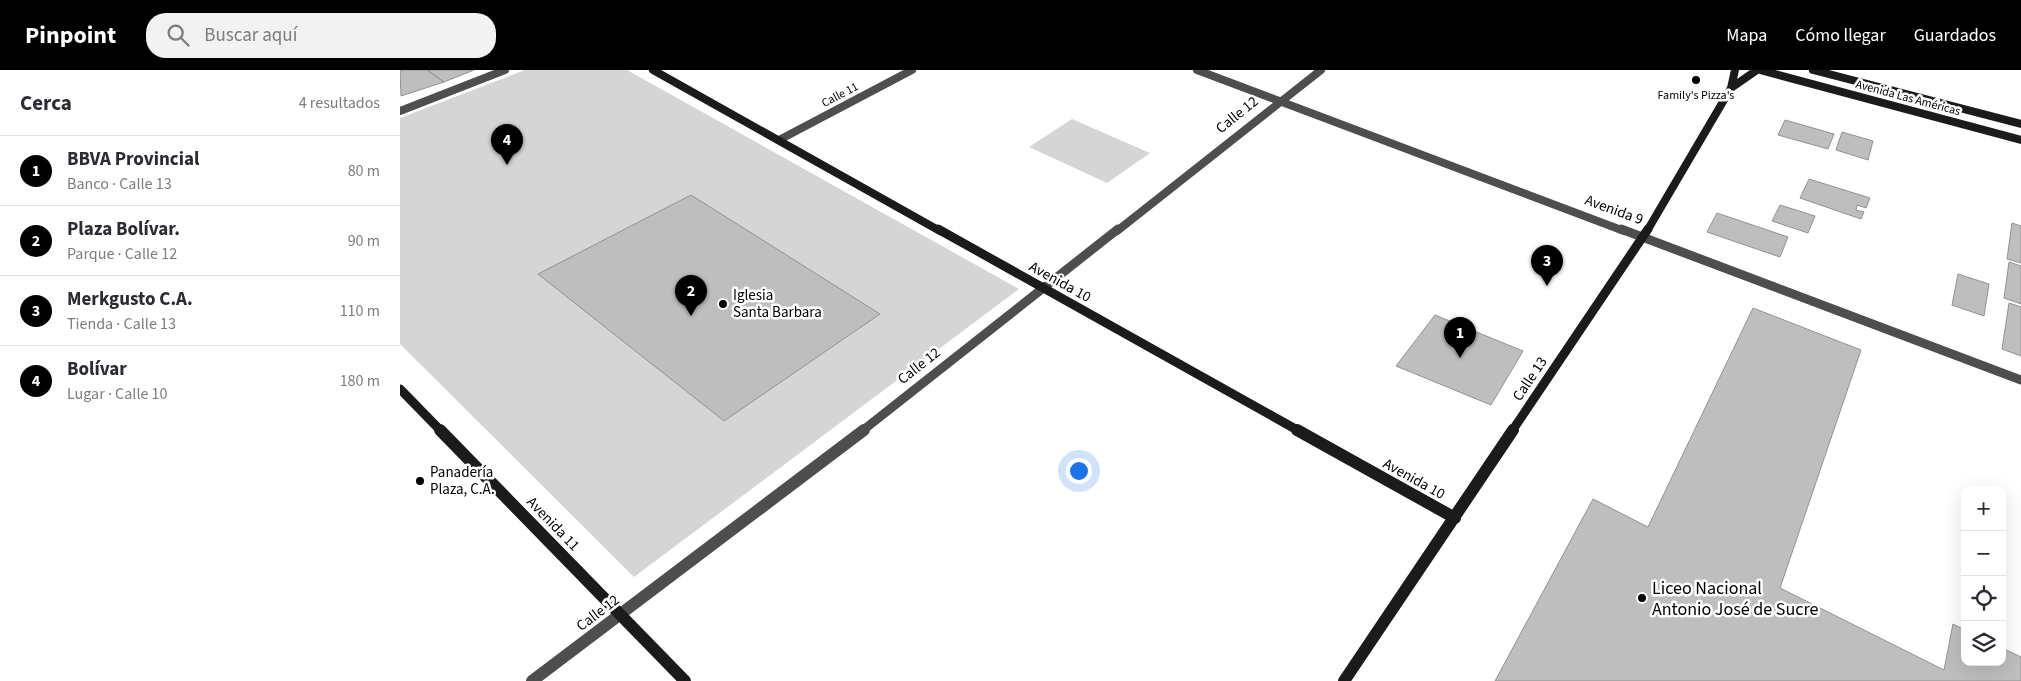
<!DOCTYPE html>
<html lang="es">
<meta charset="utf-8">
<style>
body{margin:0;font-family:"Source Sans 3",sans-serif;background:#f2f2f3;color:#2b2b33}
.controls{position:absolute;right:15px;bottom:15px;display:grid;overflow:hidden;border-radius:10px;box-shadow:0 5px 20px #0002}
.controls button{width:45px;height:45px;display:grid;place-items:center;padding:0;border:0;border-bottom:1px solid #e1e1e2;background:#fff;color:#2b2b33;font:25px sans-serif}
.you{position:absolute;left:678px;top:400px;width:18px;height:18px;margin:-12px;border:4px solid #fff;border-radius:50%;background:#1a73e8;box-shadow:0 0 0 8px #1a73e833}
.badge{display:grid;place-items:center;width:32px;height:32px;border-radius:50%;background:#000;color:#fff;font-size:16px;font-weight:700}
.pin{position:absolute;translate:-50% -41px;filter:drop-shadow(0 1px 2px #0008)}
.pin::after{content:'';position:absolute;top:26px;width:18px;height:15px;background:inherit;clip-path:polygon(0 0,100% 0,50% 100%)}
.list{margin:0;padding:0;list-style:none}
h2{display:flex;justify-content:space-between;align-items:center;height:65px;margin:0;padding:0 20px;font-size:21px}
h2 small{font-size:16px;font-weight:400;color:#7c7c81}
.list li{display:grid;grid-template-columns:32px 1fr auto;gap:15px;align-items:center;box-sizing:border-box;height:70px;padding:0 20px;border-top:1px solid #e1e1e2}
.list b{display:block;font-size:19px;white-space:nowrap}
.list p{margin:0;font-size:16px;white-space:nowrap;color:#7c7c81}
.list em{font-size:16px;font-style:normal;color:#7c7c81}
.icon{flex:none;width:28px;height:28px;fill:none;stroke:currentColor;stroke-width:2;stroke-linecap:round;stroke-linejoin:round}
.map{position:relative;flex:none;width:1621px;height:611px;overflow:hidden}
header{display:flex;align-items:center;gap:30px;box-sizing:border-box;height:70px;padding:0 25px;background:#000;color:#fff}
header strong{font-size:24px}
nav{display:flex;gap:28px;margin-inline-start:auto;font-size:18px}
.search{width:350px;height:45px;background:#f2f2f3;display:flex;align-items:center;gap:12px;box-sizing:border-box;padding:0 18px;border-radius:20px;color:#7c7c81;font-size:19px}
main{display:flex}
aside{flex:1;background:#fff}
.map>svg:first-child{display:block}
.green{fill:#d5d5d5}
.building{fill:#bebebe;stroke:#929292}
.lines{fill:none;stroke-linecap:round;stroke-linejoin:round}
.street-far2{stroke:#4e4e4e;stroke-width:8}
.street-far1{stroke:#4e4e4e;stroke-width:9}
.street{stroke:#4e4e4e;stroke-width:12}
.secondary-far2{stroke:#1b1b1b;stroke-width:8}
.secondary-far1{stroke:#1b1b1b;stroke-width:9}
.secondary{stroke:#1b1b1b;stroke-width:12}
.poi-dot{fill:#000;stroke:#fff;stroke-width:2}
.labels{text-anchor:middle;dominant-baseline:central;stroke-width:5;stroke-linejoin:round;paint-order:stroke}
.far-street-label{font-size:12px;fill:#000;stroke:#fff}
.far-poi-label{font-size:12px;fill:#000;stroke:#fff}
.street-label{font-size:15px;fill:#000;stroke:#fff}
.poi-label{font-size:15px;fill:#000;stroke:#fff;text-anchor:start}
.near-poi-label{font-size:18px;fill:#000;stroke:#fff;text-anchor:start}
</style>
<header>
<strong>Pinpoint</strong>
<div class="search"><svg class="icon" aria-label="search" viewBox="0 0 24 24"><circle cx="10" cy="10" r="6"/><path d="M15 15l6 6"/></svg>Buscar aquí</div>
<nav><a>Mapa</a><a>Cómo llegar</a><a>Guardados</a></nav>
</header>
<main>
<aside>
<h2>Cerca<small>4 resultados</small></h2>
<ul class="list">
<li><span class="badge">1</span><div><b>BBVA Provincial</b><p>Banco · Calle 13</p></div><em>80 m</em></li>
<li><span class="badge">2</span><div><b>Plaza Bolívar.</b><p>Parque · Calle 12</p></div><em>90 m</em></li>
<li><span class="badge">3</span><div><b>Merkgusto C.A.</b><p>Tienda · Calle 13</p></div><em>110 m</em></li>
<li><span class="badge">4</span><div><b>Bolívar</b><p>Lugar · Calle 10</p></div><em>180 m</em></li>
</ul>
</aside>
<div class="map">
<svg width="1621" height="611" viewBox="0 0 1621 611">
<rect width="100%" height="100%" fill="#fff"/>
<!-- green -->
<path class="green" d="M125,0H227L619,219L234,507L0,274V48Z
M672,49L750,83L707,113L629,77Z"/>
<!-- building -->
<path class="building" d="M0,0H27L44,12L1,26Z
M27,0H74L44,12Z
M1385,50L1434,64L1428,79L1378,65Z
M1442,62L1473,71L1468,90L1436,80Z
M1409,109L1470,128L1466,138L1457,135L1456,140L1464,142L1461,149L1400,128Z
M291,125L480,244L324,351L138,204Z
M1380,135L1415,146L1408,163L1372,151Z
M1317,143L1388,167L1380,187L1307,162Z
M1612,153L1621,156V193L1607,189Z
M1609,192L1621,196V234L1604,228Z
M1558,204L1589,214L1584,246L1552,235Z
M1609,233L1621,237V286L1602,279Z
M1353,238L1461,280L1380,518L1544,600L1553,554L1565,560V592H1602V578L1621,587V611H1095L1193,429L1248,457Z
M1035,245L1123,281L1091,335L996,296Z"/>
<g class="lines">
<!-- street-far2 -->
<path class="street-far2" d="M797,0L1224,161
M0,41L105,0
M379,70L512,0
M717,161L921,0"/>
<!-- street-far1 -->
<path class="street-far1" d="M1221,159L1621,310
M462,361L718,159"/>
<!-- street -->
<path class="street" d="M132,611L464,360"/>
<!-- secondary-far2 -->
<path class="secondary-far2" d="M253,0L540,161
M1360,0L1621,70
M1413,0L1621,54
M1331,18L1357,0
M1247,161L1331,18L1335,0"/>
<!-- secondary-far1 -->
<path class="secondary-far1" d="M538,159L899,361
M0,319L41,361
M1112,361L1248,159"/>
<!-- secondary -->
<path class="secondary" d="M40,360L285,611
M897,360L1055,448
M944,611L1113,360"/>
</g>
<!-- markers -->
<g class="poi-dot">
<circle cx="1296" cy="10" r="5"/>
<circle cx="323" cy="234" r="5"/>
<circle cx="20" cy="411" r="5"/>
<circle cx="1242" cy="528" r="5"/>
</g>
<g class="labels">
<!-- far-street labels -->
<g class="far-street-label">
<text transform="translate(440 25) rotate(-28)">Calle 11</text>
<text transform="translate(1508 28) rotate(15)">Avenida Las Américas</text>
</g>
<!-- far-poi labels -->
<g class="far-poi-label">
<text x="1296" y="25">Family's Pizza's</text>
</g>
<!-- street labels -->
<g class="street-label">
<text transform="translate(837 45) rotate(-39)">Calle 12</text>
<text transform="translate(1214 140) rotate(20)">Avenida 9</text>
<text transform="translate(660 212) rotate(29)">Avenida 10</text>
<text transform="translate(519 296) rotate(-38)">Calle 12</text>
<text transform="translate(1130 309) rotate(-56)">Calle 13</text>
<text transform="translate(1014 409) rotate(29)">Avenida 10</text>
<text transform="translate(153 454) rotate(46)">Avenida 11</text>
<text transform="translate(198 543) rotate(-37)">Calle 12</text>
</g>
<!-- poi labels -->
<g class="poi-label">
<text x="333" y="225">Iglesia<tspan x="333" dy="17">Santa Barbara</tspan></text>
<text x="30" y="402">Panadería<tspan x="30" dy="17">Plaza, C.A.</tspan></text>
</g>
<!-- near-poi labels -->
<g class="near-poi-label">
<text x="1252" y="518">Liceo Nacional<tspan x="1252" dy="21">Antonio José de Sucre</tspan></text>
</g>
</g>
</svg>
<div class="controls">
<button>+</button>
<button>−</button>
<button><svg class="icon" aria-label="locate" viewBox="0 0 24 24"><circle cx="12" cy="12" r="6"/><path d="M12 2v4M12 18v4M2 12h4M18 12h4"/></svg></button>
<button><svg class="icon" aria-label="layers" viewBox="0 0 24 24"><path d="M12 4l9 5-9 5-9-5zM3 14l9 5 9-5"/></svg></button>
</div>
<div class="you"></div>
<div class="pin badge" style="left:1060px;top:288px">1</div>
<div class="pin badge" style="left:291px;top:246px">2</div>
<div class="pin badge" style="left:1147px;top:216px">3</div>
<div class="pin badge" style="left:107px;top:95px">4</div>
</div>
</main>
